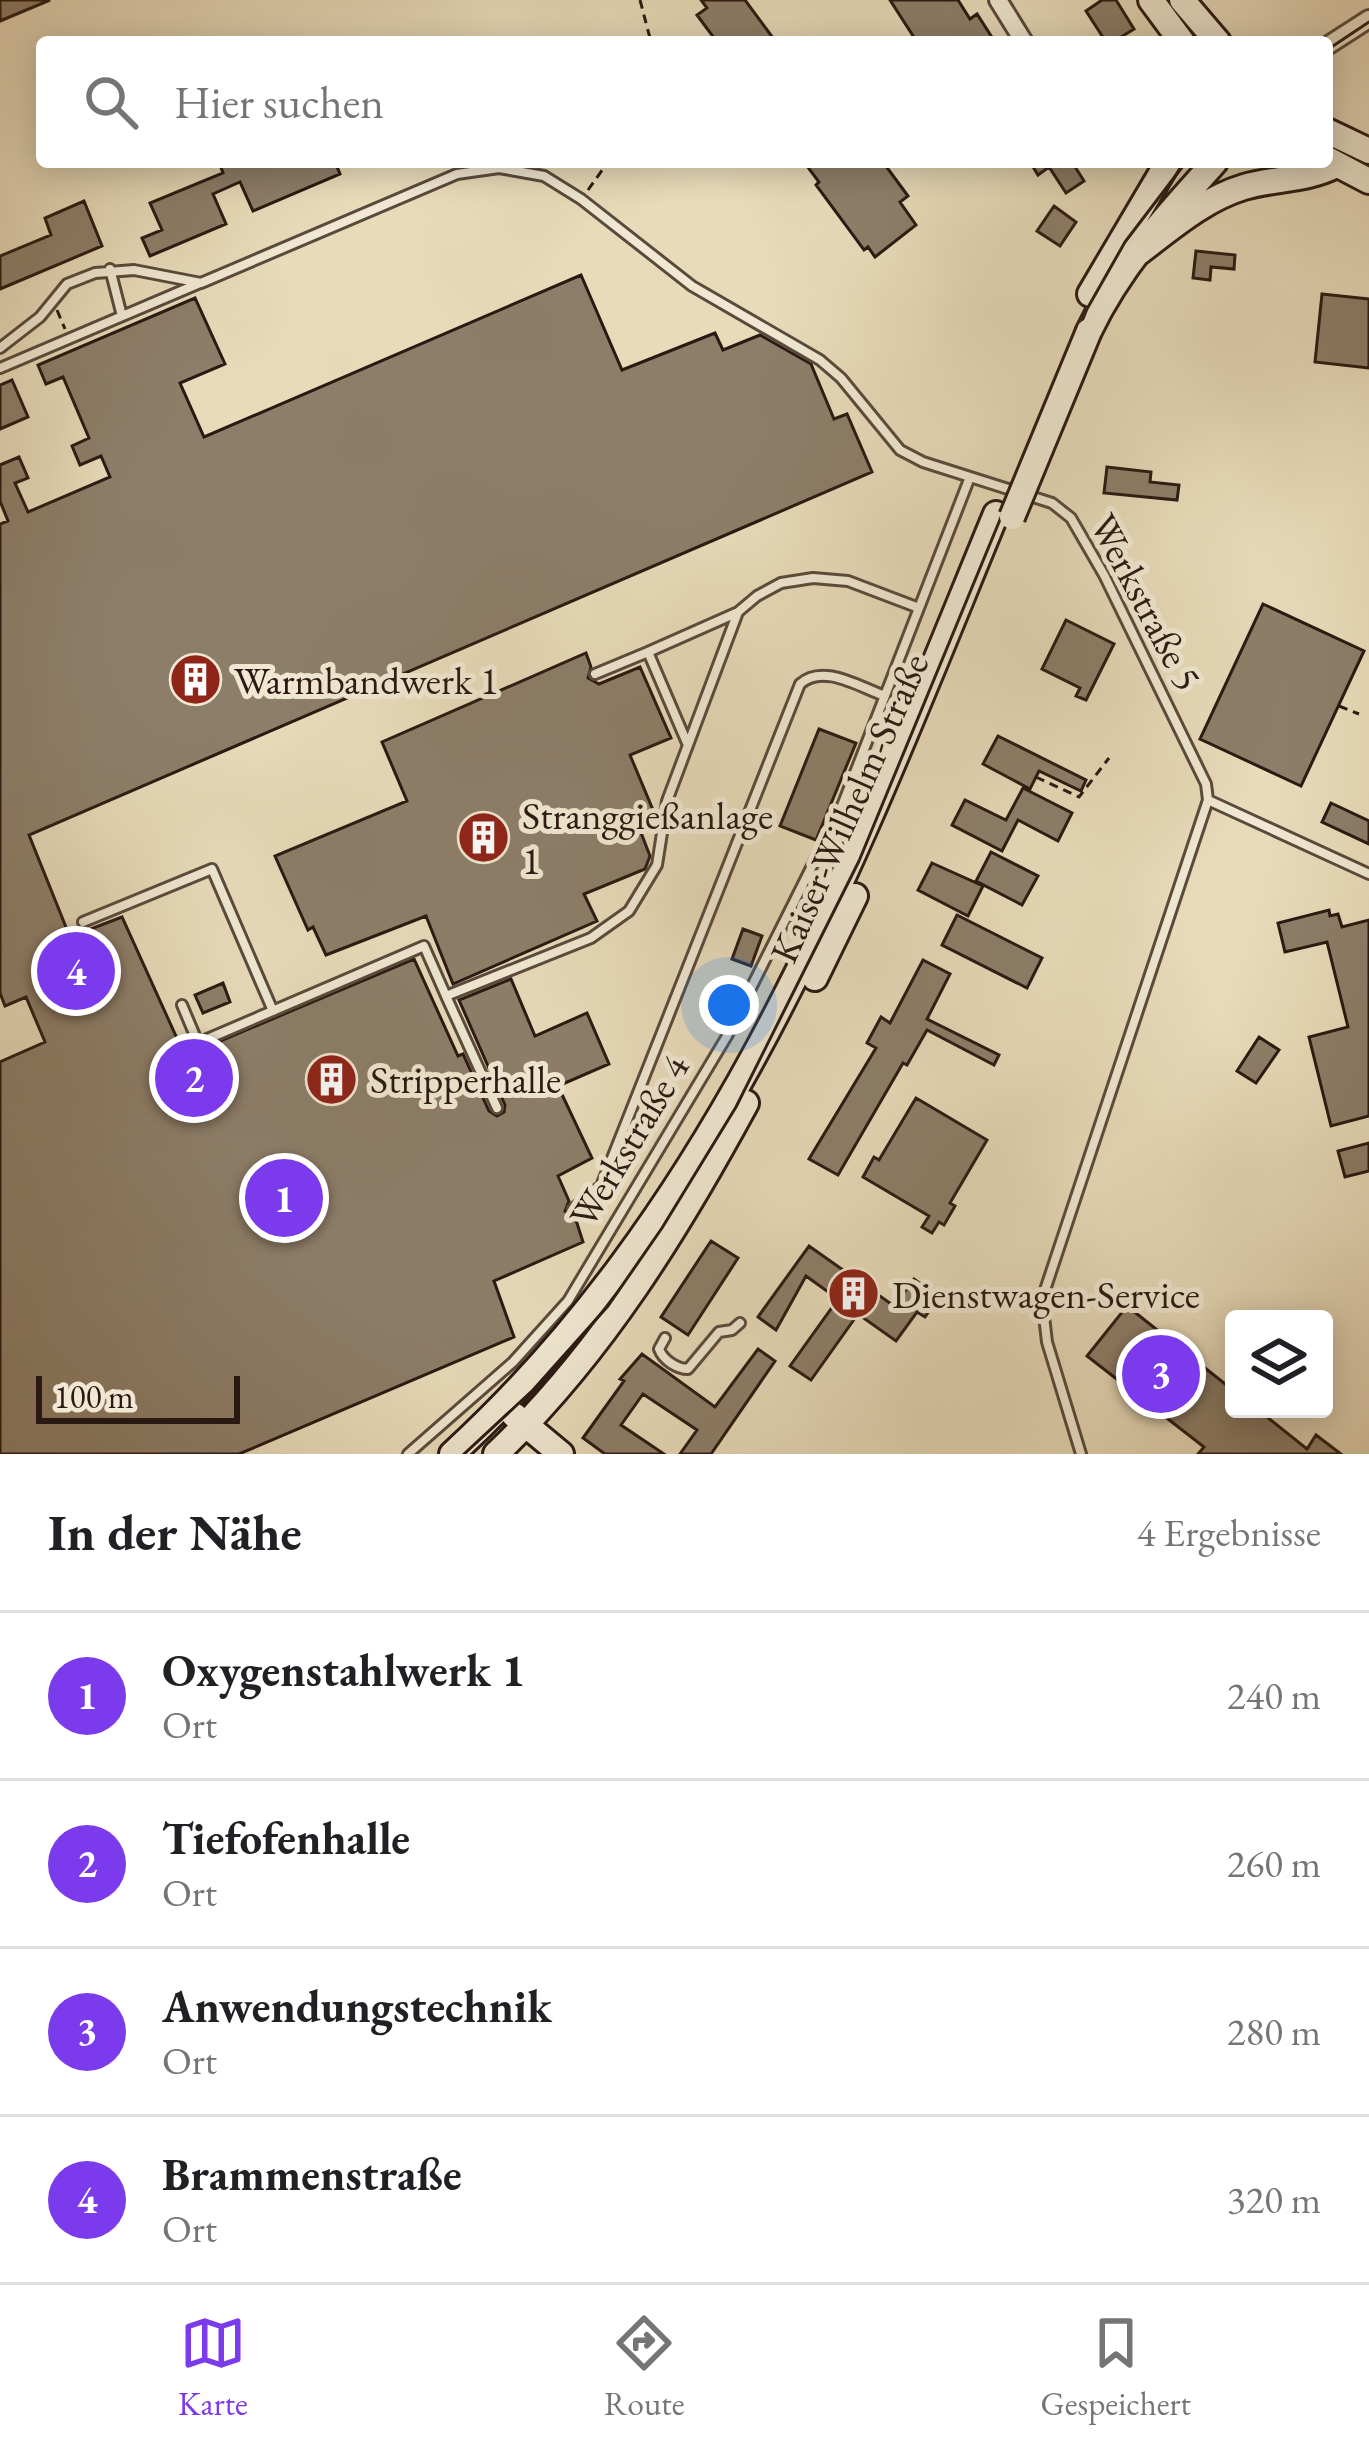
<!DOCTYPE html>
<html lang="de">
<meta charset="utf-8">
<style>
body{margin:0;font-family:"EB Garamond",serif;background:#f6f6f6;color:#202124}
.controls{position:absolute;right:36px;bottom:36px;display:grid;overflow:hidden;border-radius:12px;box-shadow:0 6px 30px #0003}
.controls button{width:108px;height:108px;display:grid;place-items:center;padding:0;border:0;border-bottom:3px solid #e0e0e0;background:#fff;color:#202124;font:60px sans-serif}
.scale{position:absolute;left:36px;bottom:30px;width:204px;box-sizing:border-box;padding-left:12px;border:6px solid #2a1912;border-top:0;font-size:33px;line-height:42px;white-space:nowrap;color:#2a1912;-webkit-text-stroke:9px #f0e8d2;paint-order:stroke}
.you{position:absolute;left:729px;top:1005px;width:42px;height:42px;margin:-30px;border:9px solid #fff;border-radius:50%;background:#1a73e8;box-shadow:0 0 0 18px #1a73e833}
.badge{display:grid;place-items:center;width:78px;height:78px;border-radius:50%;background:#7c3aed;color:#fff;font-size:39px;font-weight:700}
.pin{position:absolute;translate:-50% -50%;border:6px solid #fff;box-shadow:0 3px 12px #0006}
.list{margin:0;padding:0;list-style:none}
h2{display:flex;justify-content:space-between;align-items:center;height:156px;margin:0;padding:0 48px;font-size:51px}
h2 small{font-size:39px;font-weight:400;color:#757577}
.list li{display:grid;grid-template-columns:78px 1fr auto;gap:36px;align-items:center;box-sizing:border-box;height:168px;padding:0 48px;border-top:3px solid #e0e0e0}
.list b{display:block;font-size:45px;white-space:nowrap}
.list p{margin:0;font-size:39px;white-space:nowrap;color:#757577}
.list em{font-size:39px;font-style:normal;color:#757577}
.icon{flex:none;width:66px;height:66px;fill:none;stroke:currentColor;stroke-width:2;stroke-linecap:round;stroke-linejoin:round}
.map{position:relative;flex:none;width:1369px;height:1454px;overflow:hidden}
.search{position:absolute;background:#fff;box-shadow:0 6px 30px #0003;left:36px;right:36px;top:36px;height:132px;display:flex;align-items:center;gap:30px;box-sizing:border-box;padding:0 42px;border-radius:12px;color:#757577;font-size:45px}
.sheet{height:828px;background:#fff}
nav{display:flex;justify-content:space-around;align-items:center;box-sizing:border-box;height:168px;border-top:3px solid #e0e0e0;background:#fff;font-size:33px;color:#757577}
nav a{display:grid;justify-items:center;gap:6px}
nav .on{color:#7c3aed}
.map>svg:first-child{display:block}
.building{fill:#8d7e69;stroke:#2a1912;stroke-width:3}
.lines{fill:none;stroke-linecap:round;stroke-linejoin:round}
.lane-casing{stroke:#5a4a3c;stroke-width:14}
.street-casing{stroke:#5a4a3c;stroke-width:22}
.secondary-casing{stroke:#2a1912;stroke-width:30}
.path{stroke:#2a1912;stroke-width:3;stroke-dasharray:9 6;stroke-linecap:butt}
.lane{stroke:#f0e8d2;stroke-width:8}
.street{stroke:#f0e8d2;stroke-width:16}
.secondary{stroke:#f0e8d2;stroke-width:24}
.tram{stroke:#2a1912;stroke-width:3}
.secondary-bridge-casing{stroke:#2a1912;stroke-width:30;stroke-linecap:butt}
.secondary-bridge{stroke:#f0e8d2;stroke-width:24}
.labels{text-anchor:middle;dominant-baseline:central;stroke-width:10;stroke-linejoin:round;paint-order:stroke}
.street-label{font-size:39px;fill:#2a1912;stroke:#f0e8d2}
.poi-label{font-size:39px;fill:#2a1912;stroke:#f0e8d2;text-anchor:start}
</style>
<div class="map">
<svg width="1369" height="1454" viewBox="0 0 1369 1454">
<rect width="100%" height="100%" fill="#e8dbba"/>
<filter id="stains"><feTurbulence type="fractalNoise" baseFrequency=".00167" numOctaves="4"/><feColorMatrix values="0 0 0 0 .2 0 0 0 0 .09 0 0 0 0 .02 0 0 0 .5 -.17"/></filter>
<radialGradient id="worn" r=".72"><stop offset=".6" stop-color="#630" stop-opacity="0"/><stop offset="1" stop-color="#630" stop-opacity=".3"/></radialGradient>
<!-- building -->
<path class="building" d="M0,0H50L0,21Z
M701,0H745L776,42H717L697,15L707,8Z
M890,0H958L970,19L977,14L995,42H917Z
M1102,0H1116L1134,29L1113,42H1106L1086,11Z
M219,162H335L340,174L253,211L240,182L213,194L226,224L150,256L142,238L162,230L150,203L223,173Z
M804,162H883L908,196L900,202L916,225L875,257L868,247L864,250L816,185L819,182Z
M1030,162H1072L1084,181L1066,193L1049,167L1038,175Z
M84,201L102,246L0,289V256L51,235L45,218Z
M1054,206L1076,222L1060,246L1037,231Z
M1196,251L1235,255L1234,269L1211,267L1210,280L1193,278Z
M581,275L622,370L715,333L723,350L760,335L811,364L834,419L847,414L872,472L29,835L70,937L122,917L185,1056L414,959L458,1056L463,1054L489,1111L497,1116L504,1112L505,1105L459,1000L511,979L535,1036L587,1013L609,1064L558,1086L592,1158L558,1176L569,1201L565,1211L575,1217L583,1242L494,1281L514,1337L239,1454H0V1062L45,1042L26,997L5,1006L0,993V524L8,521L0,501V465L19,457L28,478L15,483L28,512L110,477L101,456L80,465L72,446L89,438L63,377L46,384L38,365L195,298L225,364L180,383L204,437Z
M1322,294L1369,299V368L1315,362Z
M12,380L28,417L0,429V385Z
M1107,467L1151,472L1150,482L1179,485L1177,500L1104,493Z
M1263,604L1364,651L1301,786L1200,739Z
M1066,620L1114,644L1086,700L1076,696L1080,688L1042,669Z
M586,653L591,667L588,678L599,684L640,667L671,738L630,755L653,810L635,817L650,856L645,869L584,894L597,921L453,984L426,916L326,955L313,927L308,930L275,856L407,801L382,742Z
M819,729L856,743L816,840L780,826Z
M998,736L1086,780L1081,791L1039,771L1030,789L983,764Z
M1023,788L1072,813L1058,841L1018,820L1002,851L952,825L965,800L1006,820Z
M1331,803L1369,821V844L1322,822Z
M991,852L1038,876L1022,905L976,881Z
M932,863L983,886L968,916L918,890Z
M1329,910L1330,916L1338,914L1342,927L1369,920V1116L1331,1126L1309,1037L1348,1027L1327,942L1285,952L1278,923Z
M957,915L1042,958L1027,988L942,945Z
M743,929L762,936L751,966L732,959Z
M923,960L950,974L927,1019L999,1055L994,1065L927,1030L907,1065L903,1063L838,1175L809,1159L876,1048L867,1043L881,1017L890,1023Z
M223,983L230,1002L203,1013L195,995Z
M1259,1037L1279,1050L1256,1083L1237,1071Z
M916,1098L987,1140L950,1203L955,1206L944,1225L939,1222L932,1233L922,1227L929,1216L863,1177L874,1157L879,1160Z
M1369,1143V1171L1345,1177L1338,1151Z
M711,1241L738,1258L688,1335L661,1317Z
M809,1246L894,1306L914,1279L939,1297L925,1317L917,1312L896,1341L858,1314L811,1380L790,1366L838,1299L806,1276L776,1330L758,1317Z
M1127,1306L1234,1391V1409H1257L1307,1449L1316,1435L1341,1454H1198L1204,1447L1087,1356Z
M758,1349L775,1361L711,1454H680L697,1430L643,1394L621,1425L664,1454H605L583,1438L624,1381L620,1379L642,1354L715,1407Z"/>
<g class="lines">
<defs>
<path id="lane" d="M110,269L122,316
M0,348L40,317L67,284L95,273L134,270L201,283L457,174L499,168L544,176L581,199L692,286L820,360L841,378L900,450L923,462L1052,503L1071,518L1104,575L1206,784L1208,800L1042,1299L1047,1342L1081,1454
M0,368L200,283
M595,674L648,652
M687,743L648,652L736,613
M1208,800L1369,874
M83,922L212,869L273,1011
M446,996L497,1108
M182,1005L198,1043L424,946L446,996L591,938L629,911L657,865L667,801L738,612L757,596L781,583L813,578L848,581L919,608
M573,1209L601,1186L800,684C823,663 859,687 885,696
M665,1338L659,1349C663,1360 677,1369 688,1369L719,1332L732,1330L740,1323
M408,1454L513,1362L568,1301L727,1036L842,806L970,477"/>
<path id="street" d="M998,0L1024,42
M1327,46L1369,19"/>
<path id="secondary" d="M1151,0L1182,42
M1182,0L1218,42
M1327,131L1369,151
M1327,159L1369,181
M1138,253C1171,228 1204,199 1244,187C1275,178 1308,180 1336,165
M1090,294L1168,162
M1089,331C1120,266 1167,215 1215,162
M815,978L855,896
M514,1415L561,1454
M452,1454C729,1200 856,853 996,514
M496,1454C601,1354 677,1230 746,1103"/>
</defs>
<!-- lane casing -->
<use href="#lane" class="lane-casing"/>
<!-- street casing -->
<use href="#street" class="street-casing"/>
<!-- secondary casing -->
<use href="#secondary" class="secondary-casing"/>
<!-- path -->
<path class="path" d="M640,0L651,42
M588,190L608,162
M57,310L65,329
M1339,706L1359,714
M1036,777L1079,797L1109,758"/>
<!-- lane -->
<use href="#lane" class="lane"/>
<!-- street -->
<use href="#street" class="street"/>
<!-- secondary -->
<use href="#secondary" class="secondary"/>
<!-- tram -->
<path class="tram" d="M1327,50L1369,22
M464,1454L533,1390L608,1306L662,1228L736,1107L859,861L1087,309L1125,242L1186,162"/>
<defs>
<path id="secondary-bridge" d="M1012,517L1089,331"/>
</defs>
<!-- secondary-bridge casing -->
<use href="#secondary-bridge" class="secondary-bridge-casing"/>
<!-- secondary-bridge -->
<use href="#secondary-bridge" class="secondary-bridge"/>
</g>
<!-- icons -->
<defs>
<symbol id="building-disc" viewBox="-11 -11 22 22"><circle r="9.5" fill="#8f2418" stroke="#f0e8d2"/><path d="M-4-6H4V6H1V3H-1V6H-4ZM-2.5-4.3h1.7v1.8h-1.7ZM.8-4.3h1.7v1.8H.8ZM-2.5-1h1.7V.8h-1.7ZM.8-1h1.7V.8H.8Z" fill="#fff"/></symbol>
</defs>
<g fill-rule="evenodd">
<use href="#building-disc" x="166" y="650" width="59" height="59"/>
<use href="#building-disc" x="454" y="808" width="59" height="59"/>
<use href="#building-disc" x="302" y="1050" width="59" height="59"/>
<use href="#building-disc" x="824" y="1264" width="59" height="59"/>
</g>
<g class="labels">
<!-- street labels -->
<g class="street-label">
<text transform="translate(1146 602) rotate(62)">Werkstraße 5</text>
<text transform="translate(849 808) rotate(-66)">Kaiser-Wilhelm-Straße</text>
<text transform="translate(629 1141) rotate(-59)">Werkstraße 4</text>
</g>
<!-- poi labels -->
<g class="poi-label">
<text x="234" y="680">Warmbandwerk 1</text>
<text x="522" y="815">Stranggießanlage<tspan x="522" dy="45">1</tspan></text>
<text x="370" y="1079">Stripperhalle</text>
<text x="892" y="1294">Dienstwagen-Service</text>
</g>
</g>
<rect width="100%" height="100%" filter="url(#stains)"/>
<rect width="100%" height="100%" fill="url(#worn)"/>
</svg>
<div class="controls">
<button><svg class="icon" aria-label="layers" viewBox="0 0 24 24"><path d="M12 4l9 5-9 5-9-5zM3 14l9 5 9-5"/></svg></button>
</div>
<div class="scale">100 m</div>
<div class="you"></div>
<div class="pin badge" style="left:284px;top:1198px">1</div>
<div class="pin badge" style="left:194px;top:1078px">2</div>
<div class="pin badge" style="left:1161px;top:1374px">3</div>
<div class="pin badge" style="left:76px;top:971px">4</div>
<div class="search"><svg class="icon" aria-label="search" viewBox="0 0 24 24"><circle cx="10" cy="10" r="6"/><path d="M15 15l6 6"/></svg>Hier suchen</div>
</div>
<section class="sheet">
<h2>In der Nähe<small>4 Ergebnisse</small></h2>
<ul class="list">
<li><span class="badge">1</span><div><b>Oxygenstahlwerk 1</b><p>Ort</p></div><em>240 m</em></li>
<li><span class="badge">2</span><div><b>Tiefofenhalle</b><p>Ort</p></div><em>260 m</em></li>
<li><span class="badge">3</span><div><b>Anwendungstechnik</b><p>Ort</p></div><em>280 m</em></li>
<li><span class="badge">4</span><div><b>Brammenstraße</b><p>Ort</p></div><em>320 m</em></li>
</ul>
</section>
<nav>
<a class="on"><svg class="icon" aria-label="map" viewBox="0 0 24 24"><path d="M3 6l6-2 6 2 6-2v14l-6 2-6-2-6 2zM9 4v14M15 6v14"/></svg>Karte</a>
<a><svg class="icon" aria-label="directions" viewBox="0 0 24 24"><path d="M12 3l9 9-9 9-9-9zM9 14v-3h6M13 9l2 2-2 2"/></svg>Route</a>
<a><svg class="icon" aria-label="saved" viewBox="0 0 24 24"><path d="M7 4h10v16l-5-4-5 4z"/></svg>Gespeichert</a>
</nav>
